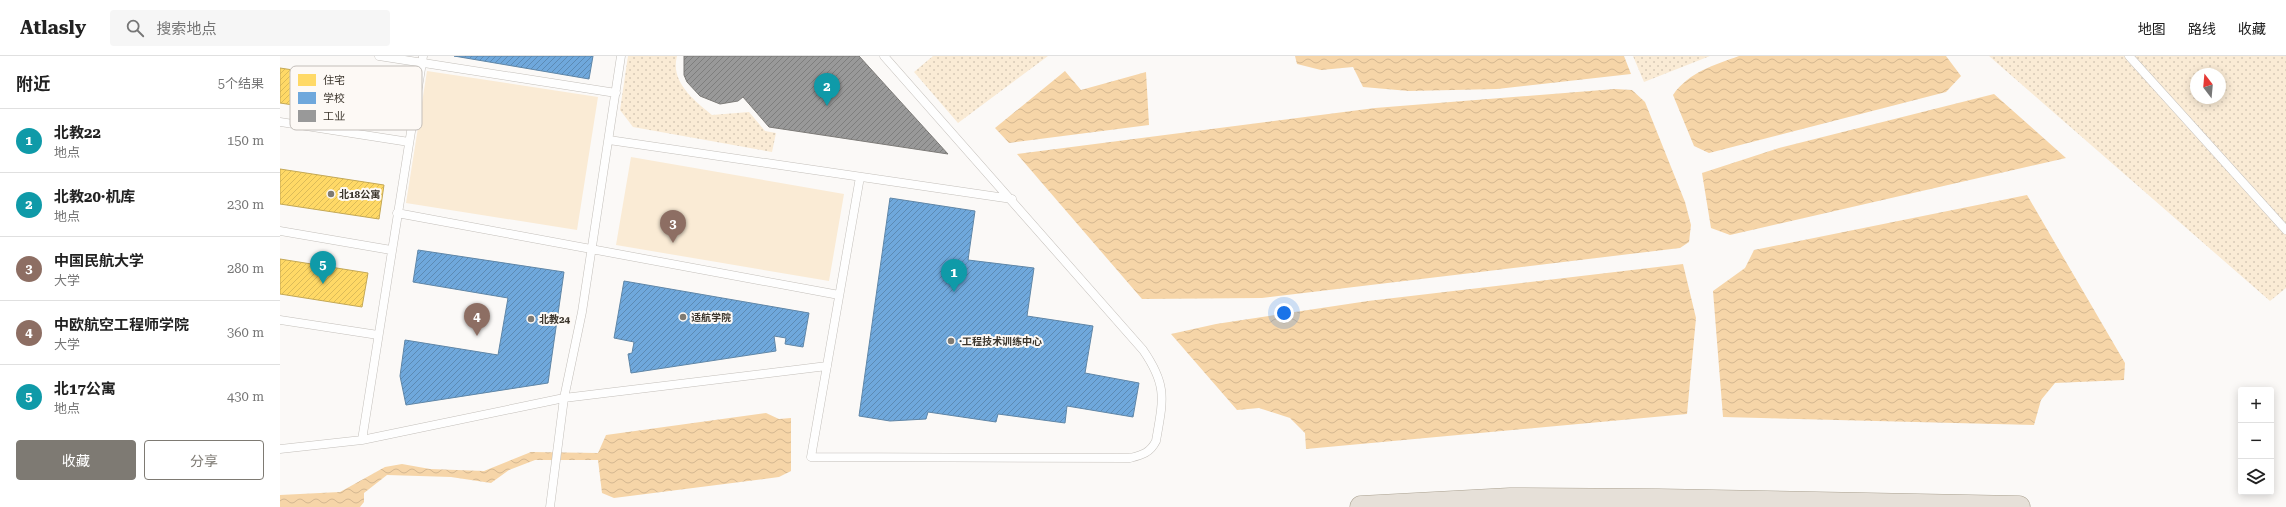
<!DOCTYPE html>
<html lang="zh">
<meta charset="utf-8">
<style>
body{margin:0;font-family:"Roboto Serif","Noto Sans SC",serif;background:#f6f6f6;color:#222}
.controls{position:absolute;right:12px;bottom:12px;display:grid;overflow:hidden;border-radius:4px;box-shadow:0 2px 10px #0003}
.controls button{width:36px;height:36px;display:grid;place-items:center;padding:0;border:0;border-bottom:1px solid #e0e0e0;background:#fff;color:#222;font:20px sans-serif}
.compass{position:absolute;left:1910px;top:12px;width:36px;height:36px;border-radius:50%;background:#fff;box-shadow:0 2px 10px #0003;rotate:344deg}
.you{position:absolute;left:1004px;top:257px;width:14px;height:14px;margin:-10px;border:3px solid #fff;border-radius:50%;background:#1a73e8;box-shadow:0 0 0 6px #1a73e833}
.badge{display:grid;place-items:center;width:26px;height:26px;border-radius:50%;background:#7e7a73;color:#fff;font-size:13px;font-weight:700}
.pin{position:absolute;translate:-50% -33px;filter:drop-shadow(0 1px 2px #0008)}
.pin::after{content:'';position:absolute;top:21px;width:14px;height:12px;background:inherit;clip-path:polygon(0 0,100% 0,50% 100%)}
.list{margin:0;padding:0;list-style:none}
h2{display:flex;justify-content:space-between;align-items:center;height:52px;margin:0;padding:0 16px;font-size:17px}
h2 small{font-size:13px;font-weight:400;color:#767676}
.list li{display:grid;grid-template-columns:26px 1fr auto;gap:12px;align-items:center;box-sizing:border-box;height:64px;padding:0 16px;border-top:1px solid #e0e0e0}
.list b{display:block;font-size:15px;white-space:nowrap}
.list p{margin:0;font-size:13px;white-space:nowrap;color:#767676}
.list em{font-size:13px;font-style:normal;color:#767676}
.actions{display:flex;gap:8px;padding:12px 16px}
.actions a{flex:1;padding:9px 0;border:1px solid #7e7a73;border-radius:4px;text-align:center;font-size:14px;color:#7e7a73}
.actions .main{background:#7e7a73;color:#fff}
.icon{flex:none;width:22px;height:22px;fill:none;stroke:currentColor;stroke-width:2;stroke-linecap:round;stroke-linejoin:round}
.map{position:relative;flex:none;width:2006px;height:451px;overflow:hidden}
header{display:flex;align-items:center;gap:24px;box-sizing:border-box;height:56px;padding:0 20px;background:#fff;border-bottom:1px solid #e0e0e0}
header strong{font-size:19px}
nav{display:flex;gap:22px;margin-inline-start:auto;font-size:14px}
.search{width:280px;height:36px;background:#f6f6f6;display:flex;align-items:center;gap:10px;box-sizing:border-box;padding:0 14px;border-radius:4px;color:#767676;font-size:15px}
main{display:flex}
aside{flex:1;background:#fff}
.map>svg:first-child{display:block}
.grass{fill:url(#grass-dots);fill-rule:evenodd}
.park{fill:#faebd5}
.water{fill:url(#water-waves)}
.homes{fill:url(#homes-hatch);stroke:#c4a855}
.schools{fill:url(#schools-hatch);stroke:#5f86a7}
.industry{fill:url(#industry-hatch);stroke:#7d7b78}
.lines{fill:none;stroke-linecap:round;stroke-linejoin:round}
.lane-casing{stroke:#c3bfba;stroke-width:9}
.primary-casing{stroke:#aba291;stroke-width:23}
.lane{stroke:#fefefe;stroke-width:8}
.primary{stroke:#e6e0d8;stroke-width:22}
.poi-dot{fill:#7e7a73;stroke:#fdf9f5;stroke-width:1.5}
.labels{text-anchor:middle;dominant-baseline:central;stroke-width:4;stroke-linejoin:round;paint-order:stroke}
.poi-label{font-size:10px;font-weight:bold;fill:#3b352c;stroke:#fdf9f5;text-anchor:start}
.key{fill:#fdf9f5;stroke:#c3beb9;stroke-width:1}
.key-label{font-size:11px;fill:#3b352c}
</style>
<header>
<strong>Atlasly</strong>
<div class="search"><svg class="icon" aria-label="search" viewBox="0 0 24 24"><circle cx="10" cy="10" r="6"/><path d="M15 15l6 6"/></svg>搜索地点</div>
<nav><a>地图</a><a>路线</a><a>收藏</a></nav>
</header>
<main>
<aside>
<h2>附近<small>5个结果</small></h2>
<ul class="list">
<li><span class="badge" style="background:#0f9aa8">1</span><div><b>北教22</b><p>地点</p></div><em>150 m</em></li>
<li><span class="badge" style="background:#0f9aa8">2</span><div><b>北教20·机库</b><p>地点</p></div><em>230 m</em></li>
<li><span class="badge" style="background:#8d6e63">3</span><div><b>中国民航大学</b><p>大学</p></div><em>280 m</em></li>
<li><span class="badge" style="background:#8d6e63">4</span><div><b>中欧航空工程师学院</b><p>大学</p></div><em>360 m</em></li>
<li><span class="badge" style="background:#0f9aa8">5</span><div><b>北17公寓</b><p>地点</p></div><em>430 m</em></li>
</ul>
<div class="actions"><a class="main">收藏</a><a>分享</a></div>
</aside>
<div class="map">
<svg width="2006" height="451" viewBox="0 0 2006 451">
<defs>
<pattern id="grass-dots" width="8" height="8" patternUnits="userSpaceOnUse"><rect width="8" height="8" fill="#faebd5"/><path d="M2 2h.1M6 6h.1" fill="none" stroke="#d7cab7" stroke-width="1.8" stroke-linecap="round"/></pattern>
<pattern id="water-waves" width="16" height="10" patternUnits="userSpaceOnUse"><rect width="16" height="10" fill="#f6d5a8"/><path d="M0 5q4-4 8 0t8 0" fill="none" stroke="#d4b791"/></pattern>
<pattern id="homes-hatch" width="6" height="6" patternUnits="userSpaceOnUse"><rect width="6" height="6" fill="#ffd966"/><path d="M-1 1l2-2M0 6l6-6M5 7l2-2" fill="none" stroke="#dbbb59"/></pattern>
<pattern id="schools-hatch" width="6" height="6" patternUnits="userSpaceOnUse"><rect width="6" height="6" fill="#6fa8dc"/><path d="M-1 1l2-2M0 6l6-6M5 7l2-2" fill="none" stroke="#5c8ab3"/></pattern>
<pattern id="industry-hatch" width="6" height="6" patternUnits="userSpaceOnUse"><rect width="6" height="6" fill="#999"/><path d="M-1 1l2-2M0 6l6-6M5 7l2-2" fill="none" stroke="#7e7e7d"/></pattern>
</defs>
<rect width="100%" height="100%" fill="#fbf9f7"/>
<!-- grass -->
<path class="grass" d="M348,0H397C390,26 414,44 432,59L469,56L485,75L496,77L492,96L353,71L340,54Z
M653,0H768L678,67L634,16Z
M1353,0H1430L1364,26Z
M1709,0H2006V232L1990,245ZM1916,18H1940V42H1916Z"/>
<!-- park -->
<path class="park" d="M147,15L318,41L297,174L126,147Z
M351,101L564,138L549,225L336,189Z"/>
<!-- water -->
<path class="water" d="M1015,0H1344L1351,18L1217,33L1129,35L1083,31L1073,11L1041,14L1017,8Z
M1459,0H1666L1681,20L1666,36L1429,97L1414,90L1393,39C1409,16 1434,9 1459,0Z
M785,15L801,34L866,16L869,69L729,87L715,72Z
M1335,33L1352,34L1365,46L1405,146L1411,169L1409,186L1400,192L982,242L862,243L737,98L1095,52Z
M1714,38L1786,102L1450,179L1431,172L1422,117L1499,92Z
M1747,139L1845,307L1844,324L1775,327L1761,344L1754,369L1443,361L1433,235L1465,212L1474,194Z
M1403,208L1416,262L1407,358L1026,393L1025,377L1010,362L979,352L957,354L891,278L936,268L1088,245Z
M486,357L499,363L511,362V415L499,421L334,442L322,437L318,404H255L229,414L211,427L171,421L107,419L84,437V446L80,451H0V439L60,436L105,411L122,408L150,413L204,415L251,396L318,397L326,379Z"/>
<!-- homes -->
<path class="homes" d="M0,12L118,30L112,64L0,47Z
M0,113L104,129L99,163L0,148Z
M0,203L88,217L82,251L0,238Z"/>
<!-- schools -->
<path class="schools" d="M174,0H313L309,23Z
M610,142L695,155L688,204L754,212L747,260L813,270L805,317L859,327L853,361L787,350L785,367L718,358L716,366L648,356L646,363L610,365L579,360Z
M138,194L284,216L268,327L126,349L120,320L125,284L218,299L228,242L133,226Z
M344,225L529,257L523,291L505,288L506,282L494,280L496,295L351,317L348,298L352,297L354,286L334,282Z"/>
<!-- industry -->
<path class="industry" d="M404,0H579L668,98L489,71L463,41L458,45L440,48L420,40L407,26L404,19Z"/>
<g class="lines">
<defs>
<path id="lane" d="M99,0L336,37
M1849,0L2006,174
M0,66L129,86
M329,84L732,143
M580,121L531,401L850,402C862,399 870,397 876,385C883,344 888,330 863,294L604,0
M117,157L559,239
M0,175L111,194
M0,264L98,279
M82,384L284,342L547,310
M0,393L82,384L143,0
M270,451L284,342L302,256L341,0"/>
<path id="primary" d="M1081,451L1230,443L1379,444L1739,451"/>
</defs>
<!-- lane casing -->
<use href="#lane" class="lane-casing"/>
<!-- primary casing -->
<use href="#primary" class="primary-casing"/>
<!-- lane -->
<use href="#lane" class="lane"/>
<!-- primary -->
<use href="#primary" class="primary"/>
</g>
<!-- markers -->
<g class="poi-dot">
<circle cx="51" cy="138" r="4"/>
<circle cx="403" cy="261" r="4"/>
<circle cx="251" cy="263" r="4"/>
<circle cx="671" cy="285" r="4"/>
</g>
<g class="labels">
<!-- poi labels -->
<g class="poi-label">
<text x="59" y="138">北18公寓</text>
<text x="411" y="261">适航学院</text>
<text x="259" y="263">北教24</text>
<text x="679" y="285">·工程技术训练中心</text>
</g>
</g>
<!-- legend -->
<rect x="10" y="10" width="132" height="64" rx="6" class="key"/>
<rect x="18" y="18" width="18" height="12" fill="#ffd966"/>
<rect x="18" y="36" width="18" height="12" fill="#6fa8dc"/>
<rect x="18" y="54" width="18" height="12" fill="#999"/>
<g class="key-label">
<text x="43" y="28">住宅</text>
<text x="43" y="46">学校</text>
<text x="43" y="64">工业</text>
</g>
</svg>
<div class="controls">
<button>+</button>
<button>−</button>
<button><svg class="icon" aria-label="layers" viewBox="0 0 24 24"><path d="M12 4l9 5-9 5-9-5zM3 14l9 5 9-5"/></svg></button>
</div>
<svg class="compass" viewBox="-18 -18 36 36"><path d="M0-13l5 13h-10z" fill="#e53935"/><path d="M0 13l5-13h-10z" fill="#767676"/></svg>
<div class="you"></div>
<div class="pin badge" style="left:674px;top:236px;background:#0f9aa8">1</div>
<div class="pin badge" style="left:547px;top:50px;background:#0f9aa8">2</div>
<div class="pin badge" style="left:393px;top:187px;background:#8d6e63">3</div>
<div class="pin badge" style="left:197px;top:280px;background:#8d6e63">4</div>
<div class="pin badge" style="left:43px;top:228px;background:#0f9aa8">5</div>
</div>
</main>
